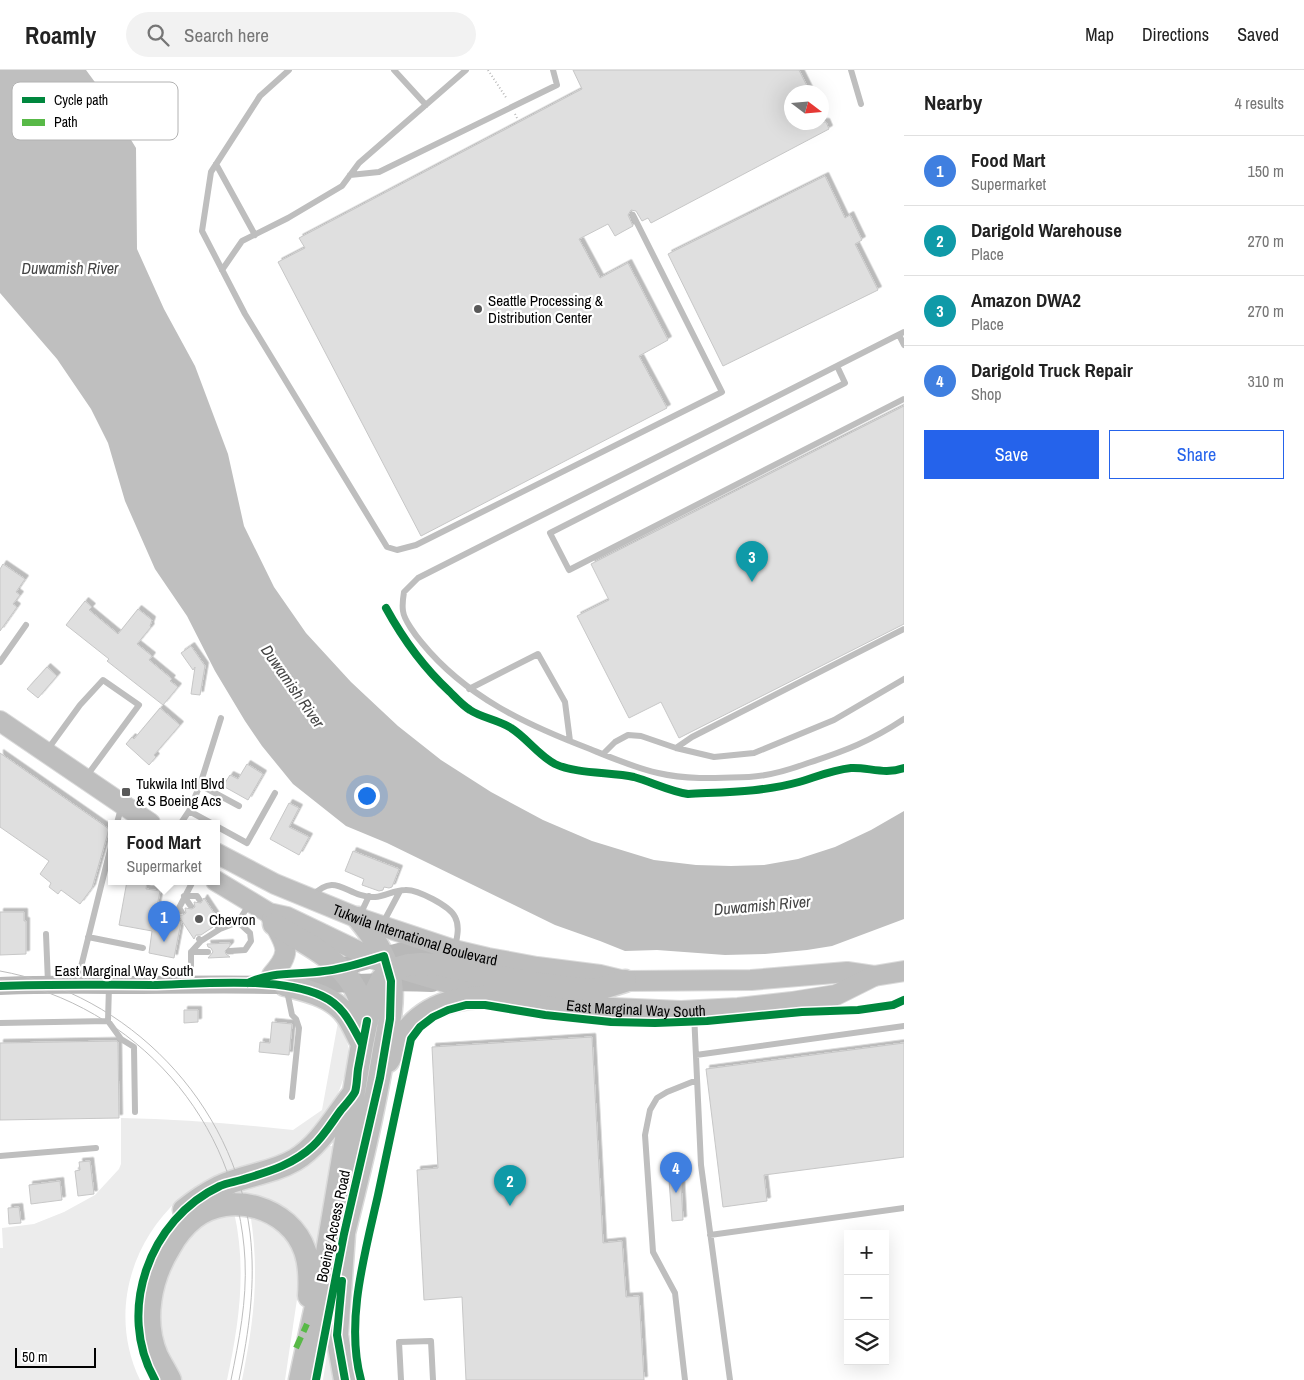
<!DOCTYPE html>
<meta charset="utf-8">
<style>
body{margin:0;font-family:"Archivo Narrow",sans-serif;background:#f2f2f2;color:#222}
.controls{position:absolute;right:15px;bottom:15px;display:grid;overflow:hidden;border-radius:0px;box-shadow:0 5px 20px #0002}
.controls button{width:45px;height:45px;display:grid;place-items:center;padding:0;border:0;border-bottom:1px solid #e0e0e0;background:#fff;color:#222;font:25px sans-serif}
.compass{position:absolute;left:784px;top:15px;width:45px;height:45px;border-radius:50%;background:#fff;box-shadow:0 5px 20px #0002;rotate:106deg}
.scale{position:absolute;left:15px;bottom:12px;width:81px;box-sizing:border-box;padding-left:5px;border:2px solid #000;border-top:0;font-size:14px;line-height:18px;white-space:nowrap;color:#000;-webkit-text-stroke:4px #fff;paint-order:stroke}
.you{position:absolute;left:366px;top:725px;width:18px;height:18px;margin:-12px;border:4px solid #fff;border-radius:50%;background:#1a73e8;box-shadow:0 0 0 8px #1a73e833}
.badge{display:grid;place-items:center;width:32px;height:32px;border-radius:50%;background:#2563eb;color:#fff;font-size:16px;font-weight:700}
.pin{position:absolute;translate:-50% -41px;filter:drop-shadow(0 1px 2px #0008)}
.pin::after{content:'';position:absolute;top:26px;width:18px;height:15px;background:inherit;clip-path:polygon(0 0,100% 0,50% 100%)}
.popup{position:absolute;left:108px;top:750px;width:112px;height:65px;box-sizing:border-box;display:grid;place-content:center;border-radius:0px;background:#fff;filter:drop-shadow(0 1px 4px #0005);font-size:16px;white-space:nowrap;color:#767676}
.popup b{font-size:19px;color:#222}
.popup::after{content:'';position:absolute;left:50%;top:100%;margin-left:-10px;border:10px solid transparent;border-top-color:#fff}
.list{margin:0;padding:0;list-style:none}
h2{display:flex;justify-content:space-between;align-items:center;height:65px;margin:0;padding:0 20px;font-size:21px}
h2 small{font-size:16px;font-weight:400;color:#767676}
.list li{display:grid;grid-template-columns:32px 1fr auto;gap:15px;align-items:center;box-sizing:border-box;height:70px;padding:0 20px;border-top:1px solid #e0e0e0}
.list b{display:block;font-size:19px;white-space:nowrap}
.list p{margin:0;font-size:16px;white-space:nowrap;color:#767676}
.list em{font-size:16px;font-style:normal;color:#767676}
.actions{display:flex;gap:10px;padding:15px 20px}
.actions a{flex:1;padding:11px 0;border:1px solid #2563eb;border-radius:0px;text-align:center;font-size:18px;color:#2563eb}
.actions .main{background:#2563eb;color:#fff}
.icon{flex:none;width:28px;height:28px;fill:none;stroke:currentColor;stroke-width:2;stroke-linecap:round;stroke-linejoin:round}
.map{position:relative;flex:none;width:904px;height:1310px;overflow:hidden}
header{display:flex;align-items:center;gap:30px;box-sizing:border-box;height:70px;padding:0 25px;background:#fff;border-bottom:1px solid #e0e0e0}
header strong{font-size:24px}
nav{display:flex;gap:28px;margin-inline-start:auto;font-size:18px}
.search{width:350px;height:45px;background:#f2f2f2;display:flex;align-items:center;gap:12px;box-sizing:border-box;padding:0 18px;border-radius:28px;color:#767676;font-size:19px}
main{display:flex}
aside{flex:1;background:#fff}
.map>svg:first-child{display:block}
.green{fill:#ececec}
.water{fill:#bfbfbf}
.building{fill:#dfdfdf;stroke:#c7c7c7;filter:url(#shadow)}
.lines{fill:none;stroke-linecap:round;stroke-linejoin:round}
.primary-casing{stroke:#dbdbdb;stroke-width:22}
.highway-casing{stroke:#dbdbdb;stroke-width:25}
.path{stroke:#b9b9b9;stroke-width:2;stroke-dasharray:1 2.5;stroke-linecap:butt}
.lane{stroke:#bebebe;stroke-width:6}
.secondary{stroke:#b8b8b8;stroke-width:18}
.primary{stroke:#bebebe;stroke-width:20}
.highway{stroke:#bebebe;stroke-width:22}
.tram{stroke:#bebebe;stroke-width:1}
.quiet{stroke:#58b947;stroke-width:6;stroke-dasharray:12 6;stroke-linecap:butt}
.cycleway-casing{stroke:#fff;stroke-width:11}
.cycleway{stroke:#00873e;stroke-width:8}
.poi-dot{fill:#595959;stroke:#fff;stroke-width:2}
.labels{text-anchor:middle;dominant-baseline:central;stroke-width:4.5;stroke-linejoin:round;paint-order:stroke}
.poi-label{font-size:15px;fill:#000;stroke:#fff;text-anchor:start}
.street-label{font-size:15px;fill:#000;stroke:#fff}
.water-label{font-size:16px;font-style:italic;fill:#444;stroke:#fff}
.key{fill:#fff;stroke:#b2b2b2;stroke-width:1}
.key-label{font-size:14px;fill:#000}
</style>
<header>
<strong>Roamly</strong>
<div class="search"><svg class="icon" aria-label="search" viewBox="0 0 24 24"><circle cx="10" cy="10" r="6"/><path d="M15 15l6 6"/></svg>Search here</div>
<nav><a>Map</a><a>Directions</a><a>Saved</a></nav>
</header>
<main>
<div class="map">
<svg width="904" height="1310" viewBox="0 0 904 1310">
<defs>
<filter id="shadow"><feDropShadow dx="3.5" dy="-3.5" stdDeviation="0" flood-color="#0004"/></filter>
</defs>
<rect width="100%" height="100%" fill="#fff"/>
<!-- green -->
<path class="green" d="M338,952H340C344,962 349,973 349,985C347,1006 332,1042 318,1058C305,1074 277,1089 257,1096C241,1102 222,1103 206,1110C196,1115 187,1123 178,1130C128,1176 110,1248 140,1310H0V1178H3L2,1158L34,1154L64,1142L95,1125L119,1099L121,1094V1048C179,1049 236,1054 293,1060L322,1040Z
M329,1076H335L318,1175L316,1178L230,1125L229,1122L319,1079L323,1082Z
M234,1142C247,1199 239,1254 227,1310H179L164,1282L157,1239L170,1192L199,1154Z
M250,1142L263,1146L297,1179L300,1209L285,1310H242C254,1251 260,1203 250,1142Z
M330,1265L337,1310H323Z"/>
<!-- water -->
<path class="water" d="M0,0H86L100,19L136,78L137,179L164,239L195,296L228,384L244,456L274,517L306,563L351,612L398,656L441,690L491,722L543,750L592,771L654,790L696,795L731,796L764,795L798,789L835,777L871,760L904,741V849L832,876L807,880L765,884L725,885L657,880L625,881L600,871L555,855L387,773L346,756L293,714L262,676L245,651L215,601L187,546L155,499L125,431L108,373L91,339L57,289L0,223Z"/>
<!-- building -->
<path class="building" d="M573,0H799L810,22H792V52H826L829,59L651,153L648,148L642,151L636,141L631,140L628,145L633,156L622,162L615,166L608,154L579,169L600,208L628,193L668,270L639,286L667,338L421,466L278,192L305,178L299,168L582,19Z
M825,106L845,148L850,145L862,170L855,174L878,220L723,296L668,184Z
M904,336V554L679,668L661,632L629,648L577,546L609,530L591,494Z
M3,494L25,509L16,522L20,525L13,534L17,537L0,561V499Z
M85,531L92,537L89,540L118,564L138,539L152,550L150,556L151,557L137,574L152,586L149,590L172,609L170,611L178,617L163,635L107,591L109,589L66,555Z
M191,576L205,596L200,625L191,624L195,597L193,600L181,583Z
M47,597L57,606L38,628L27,619Z
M160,638L180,655L154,685L156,687L149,695L126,674L132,667L134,669Z
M0,683L109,759L92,818L80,834L61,820L58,824L49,817L51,813L40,804L49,791L0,757Z
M247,694L263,704L248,730L223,716L230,705L238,709Z
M289,733L299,738L289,757L309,767L299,785L270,769Z
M353,781L399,799L392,817L389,818L384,817L383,820L379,821L362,815L364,809L345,801Z
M127,811H147L146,819L160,821L155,847L181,852L174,888L149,883L152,861L119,855Z
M204,828L220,852L215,853L213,857L201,865H196L194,869L178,845H183L186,843L185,838L192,839L195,837L194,832L201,833Z
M0,842H24V851H26V884L0,885Z
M230,873V876L225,881L226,884L230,887L208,888L213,882L211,878L208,877L207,874Z
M184,940H198V952L184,953Z
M272,952L292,954L289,985L259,982L260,972L270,973Z
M592,967L603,1173L622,1171L626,1227L639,1226L644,1310H466L462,1227L424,1230L417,1100L438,1098L432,977Z
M117,971L118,973L119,1048L0,1050V973Z
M904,973V1087L764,1105L767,1131L723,1137L706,999Z
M90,1091L94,1124L78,1126L75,1101L80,1100L79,1092Z
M680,1095L683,1150L672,1151L668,1096Z
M60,1111L62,1130L31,1134L29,1115Z
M19,1137L21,1153L9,1154L8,1138Z"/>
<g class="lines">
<defs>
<g id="primary">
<path d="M0,651L150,753"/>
<path id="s1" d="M216,783L275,814L358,848L454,880L488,888L537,897L600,905L625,911L751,910L847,902L874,906"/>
<path id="s2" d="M216,811L269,843L287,847L387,895L451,914L550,932L589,937L636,939L681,941L738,938L792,932L836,925L874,906L904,901"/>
<path d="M272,905C294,880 285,875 272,849"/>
</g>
<path id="highway" d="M274,854C301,871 337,887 353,915C360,926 363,938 367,951
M285,915C308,921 333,926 347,946C353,955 357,965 362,974
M388,991C393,983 396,975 401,968C431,923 478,926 526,927
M184,1140C195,1131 207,1123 219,1117C243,1105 271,1104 295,1090C320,1075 335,1047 353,1024
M344,1163C359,1103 374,1042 384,980C388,958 394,934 391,912C388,888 374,867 358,848
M344,1164L337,1265L345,1310
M170,1310C166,1302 161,1294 157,1286C142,1251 150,1209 170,1177C176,1166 184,1156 194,1148C230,1120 290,1137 305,1181C310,1195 310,1211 309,1226
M300,1310L325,1194L362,974L371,931L382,909L389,902L397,898L408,895L421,894L440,895L532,913L571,918L596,920L625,911"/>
</defs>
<!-- primary casing -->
<use href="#primary" class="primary-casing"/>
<!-- highway casing -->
<use href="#highway" class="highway-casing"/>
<!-- path -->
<path class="path" d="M488,0L507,29
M515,44L518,50"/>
<!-- lane -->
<path class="lane" d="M289,0L260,26L211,102L202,161L245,244L387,477L397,480L416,475L722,322L633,145
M394,0L426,35
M851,0L861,34
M216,94L255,165
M350,105L379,102L557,15L553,0
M222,200L242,171L288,148L342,116L359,93L466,0
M904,262L418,508L404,522C403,528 402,535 403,541C404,550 416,566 422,573C466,627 527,655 590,679C612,688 635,698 658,703C687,710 720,708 749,707C769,706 789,700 808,693C845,681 871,671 904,649
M899,265L904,275
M837,296L845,313L550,463L569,500L904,329
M0,592L26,555
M469,619L538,584L565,632L570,671
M676,678L692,667L904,559
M48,679L80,635L103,610L139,635L86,707
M603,684L615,672L628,665L641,666L676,678L714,687L754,683L834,650L904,609
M200,715L221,648
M189,741L211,753
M117,753L121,738
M181,753L189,741L200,715L239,736
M216,756L247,773L275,723
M312,826C337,800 346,828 375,827C385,826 395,820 405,820C417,819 450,836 455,847C460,856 457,868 455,877
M190,835L184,826H197L199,829
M181,841L179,838L193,811
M360,845L369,826
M383,853L400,821
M220,859L238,852L250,833
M46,864L48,913
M88,867L143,878
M199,869L201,871L220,859L218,857
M230,881L245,880L251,871L250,863L238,852
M191,882H208
M77,913L111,776
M191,914V882L201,871
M287,921L292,945L296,949L299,958L292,1027
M694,943L701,1095L730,1310
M108,951L109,916
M0,953L108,951L121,969L134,977L135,1042
M696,985L904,956
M0,1086L96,1078
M710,1165L904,1138
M401,1310L399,1272L431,1271L433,1310
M685,1310L675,1223L653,1182L645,1065L650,1040L657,1028L667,1022L697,1010"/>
<!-- secondary -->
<path class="secondary" d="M330,900L403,881L415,879L443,880
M0,916C37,914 73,915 110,915C168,915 226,914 284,915C333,915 382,910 432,913"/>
<!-- primary -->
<use href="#primary" class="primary"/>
<!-- highway -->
<use href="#highway" class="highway"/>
<!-- tram -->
<path class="tram" d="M0,901C129,924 234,1033 250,1163C256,1213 249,1261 239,1310
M0,909C136,936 238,1050 245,1190C247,1231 239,1270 231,1310"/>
<!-- quiet -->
<path class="quiet" d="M296,1278L307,1254"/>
<defs>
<path id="cycleway" d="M386,538C403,569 424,598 450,622C456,628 462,635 470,640C482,648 499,650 511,658C527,668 538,685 555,694C576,704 611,702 634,707C652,712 669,721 688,724C725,722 763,722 799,712C816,707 832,700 851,698C868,697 885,705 904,698
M248,913C272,901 298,905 324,901C344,899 364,892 384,886L391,911L390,949L380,1008L344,1164L316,1310
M0,916C51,914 101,915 152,915C201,914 278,906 322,926C344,936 351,954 362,974
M342,1211L337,1265L345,1310
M155,1310C116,1242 149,1149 220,1116C226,1113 234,1112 241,1110C267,1102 293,1095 313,1076C324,1066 332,1052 341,1040C345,1035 352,1028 355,1022C357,1016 357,1006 358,999C361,983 364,967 367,951
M361,1310C345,1252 365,1183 378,1125C389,1073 400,1021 411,969L420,957L433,947L448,940L466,935H485L545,945L611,952L655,953L707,951L802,942L858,940L893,935L904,930"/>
</defs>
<!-- cycleway casing -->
<use href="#cycleway" class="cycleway-casing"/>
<!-- cycleway -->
<use href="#cycleway" class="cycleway"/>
</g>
<!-- markers -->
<g class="poi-dot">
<circle cx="478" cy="239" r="5"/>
<rect x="121" y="717" width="10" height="10" rx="2.5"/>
<circle cx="199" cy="849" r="5"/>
</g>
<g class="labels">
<!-- poi labels -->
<g class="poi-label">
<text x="488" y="230">Seattle Processing &amp;<tspan x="488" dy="17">Distribution Center</tspan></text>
<text x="136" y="713">Tukwila Intl Blvd<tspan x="136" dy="17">&amp; S Boeing Acs</tspan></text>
<text x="209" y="849">Chevron</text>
</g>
<!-- street labels -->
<g class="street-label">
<text stroke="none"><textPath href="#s1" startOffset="216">Tukwila International Boulevard</textPath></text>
<text x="124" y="900">East Marginal Way South</text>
<text stroke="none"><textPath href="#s2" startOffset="445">East Marginal Way South</textPath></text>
<text transform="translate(333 1156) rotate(-78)">Boeing Access Road</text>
</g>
<!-- water labels -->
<g class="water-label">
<text x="70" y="198">Duwamish River</text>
<text transform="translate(293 616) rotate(55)">Duwamish River</text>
<text transform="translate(762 835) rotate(-5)">Duwamish River</text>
</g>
</g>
<!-- legend -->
<rect x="12" y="12" width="166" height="58" rx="8" class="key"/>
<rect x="22" y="27" width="23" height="6" fill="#00873e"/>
<rect x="22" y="49" width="23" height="7" fill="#58b947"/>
<g class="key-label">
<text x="54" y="35">Cycle path</text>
<text x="54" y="57">Path</text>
</g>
</svg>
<div class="controls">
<button>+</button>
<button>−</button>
<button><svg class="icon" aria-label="layers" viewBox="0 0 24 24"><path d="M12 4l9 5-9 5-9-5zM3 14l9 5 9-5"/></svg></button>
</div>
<svg class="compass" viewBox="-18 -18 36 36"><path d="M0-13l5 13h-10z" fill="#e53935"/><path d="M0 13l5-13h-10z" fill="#767676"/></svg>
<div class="scale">50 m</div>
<div class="you"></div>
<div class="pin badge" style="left:164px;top:872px;background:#3f7fe0">1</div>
<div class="popup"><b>Food Mart</b>Supermarket</div>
<div class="pin badge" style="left:510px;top:1136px;background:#0f9aa8">2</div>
<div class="pin badge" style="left:752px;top:512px;background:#0f9aa8">3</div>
<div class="pin badge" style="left:676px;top:1123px;background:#3f7fe0">4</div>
</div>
<aside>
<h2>Nearby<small>4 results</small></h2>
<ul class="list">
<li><span class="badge" style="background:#3f7fe0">1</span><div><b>Food Mart</b><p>Supermarket</p></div><em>150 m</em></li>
<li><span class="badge" style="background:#0f9aa8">2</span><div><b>Darigold Warehouse</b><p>Place</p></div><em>270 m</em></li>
<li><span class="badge" style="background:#0f9aa8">3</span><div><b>Amazon DWA2</b><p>Place</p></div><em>270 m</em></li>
<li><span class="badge" style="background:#3f7fe0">4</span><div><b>Darigold Truck Repair</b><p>Shop</p></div><em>310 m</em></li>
</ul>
<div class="actions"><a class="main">Save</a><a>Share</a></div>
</aside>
</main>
